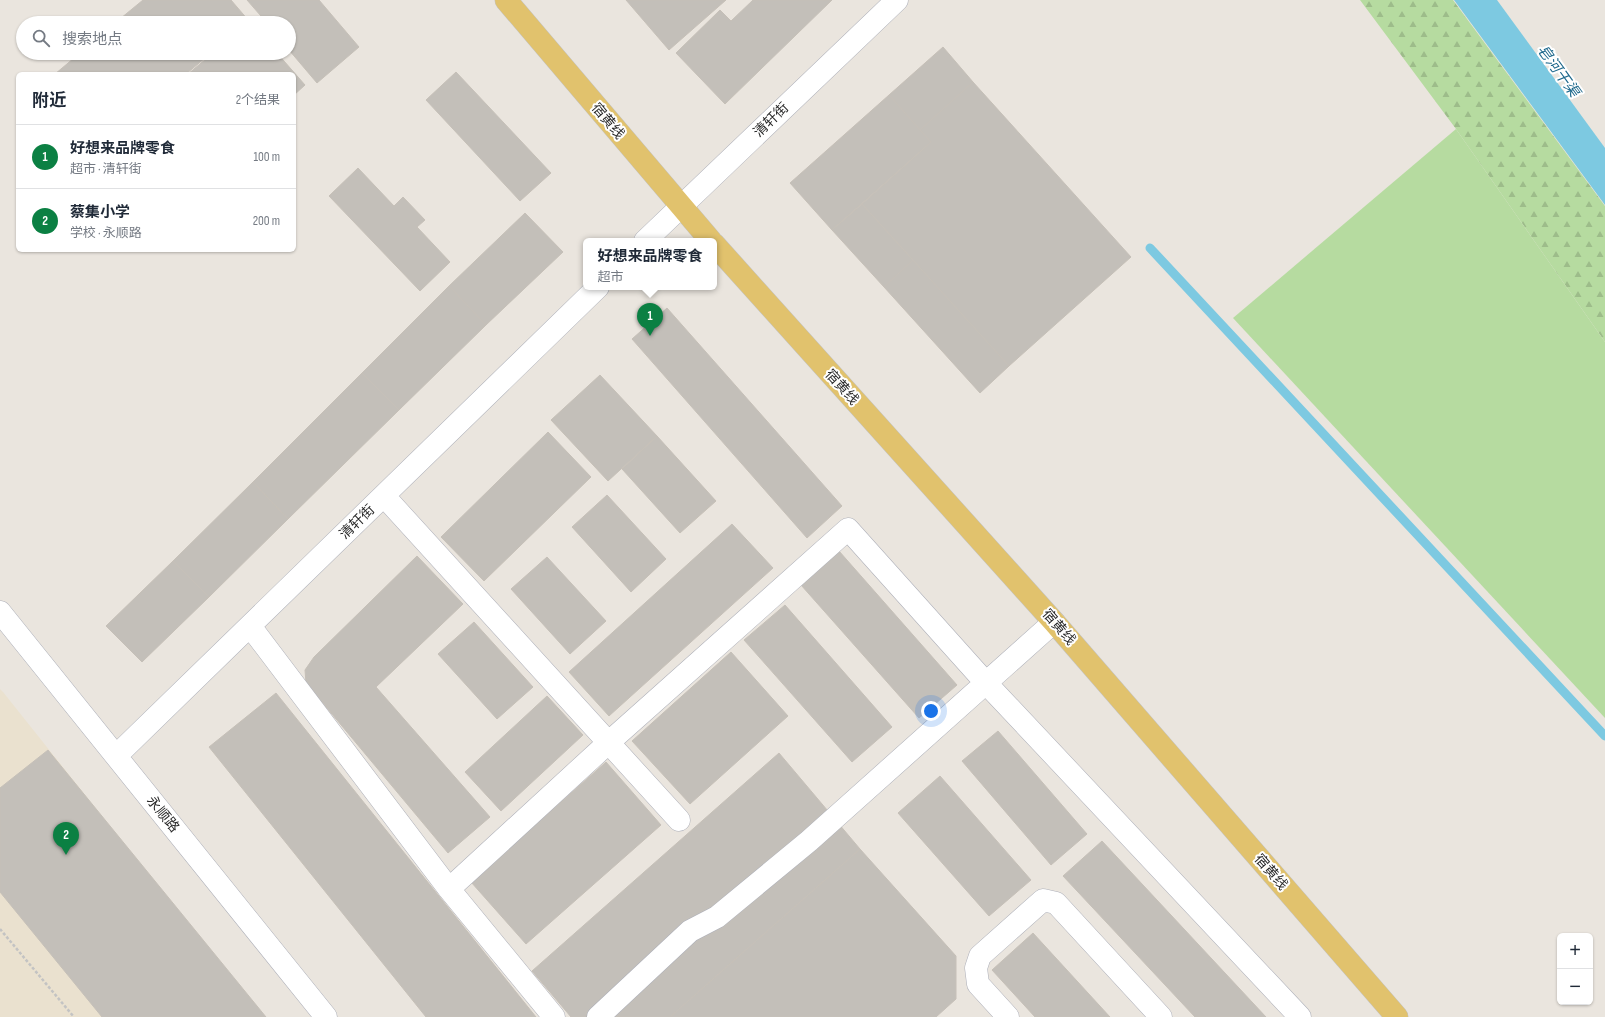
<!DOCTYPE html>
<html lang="zh">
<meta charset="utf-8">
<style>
body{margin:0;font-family:"Sofia Sans Condensed","Noto Sans SC",sans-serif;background:#f6f6f7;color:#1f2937}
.controls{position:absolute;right:12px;bottom:12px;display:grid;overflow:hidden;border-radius:6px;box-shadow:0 1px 3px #0004}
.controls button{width:36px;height:36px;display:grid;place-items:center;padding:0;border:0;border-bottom:1px solid #e0e1e3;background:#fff;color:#1f2937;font:20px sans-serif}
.you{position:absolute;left:931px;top:711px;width:14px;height:14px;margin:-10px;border:3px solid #fff;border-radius:50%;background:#1a73e8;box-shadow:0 0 0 6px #1a73e833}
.badge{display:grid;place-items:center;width:26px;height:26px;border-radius:50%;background:#0b8043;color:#fff;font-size:13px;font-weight:700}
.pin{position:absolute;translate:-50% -33px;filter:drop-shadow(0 1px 2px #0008)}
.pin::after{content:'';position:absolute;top:21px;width:14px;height:12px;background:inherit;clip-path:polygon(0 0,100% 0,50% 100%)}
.popup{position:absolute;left:583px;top:238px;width:134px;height:52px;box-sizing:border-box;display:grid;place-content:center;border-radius:6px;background:#fff;filter:drop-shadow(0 1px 3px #0005);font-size:13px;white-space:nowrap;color:#747a83}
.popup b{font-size:15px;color:#1f2937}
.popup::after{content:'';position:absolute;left:50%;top:100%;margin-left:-8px;border:8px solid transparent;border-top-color:#fff}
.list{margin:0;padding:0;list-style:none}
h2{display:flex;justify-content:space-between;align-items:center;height:52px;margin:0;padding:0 16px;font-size:17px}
h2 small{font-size:13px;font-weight:400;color:#747a83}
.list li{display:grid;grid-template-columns:26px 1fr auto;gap:12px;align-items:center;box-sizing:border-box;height:64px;padding:0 16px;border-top:1px solid #e0e1e3}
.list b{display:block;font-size:15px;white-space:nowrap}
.list p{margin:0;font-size:13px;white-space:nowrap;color:#747a83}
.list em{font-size:13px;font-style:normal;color:#747a83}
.icon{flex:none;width:22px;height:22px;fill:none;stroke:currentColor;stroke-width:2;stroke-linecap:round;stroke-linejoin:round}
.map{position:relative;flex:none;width:1605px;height:1017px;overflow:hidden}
.search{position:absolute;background:#fff;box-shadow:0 1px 3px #0004;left:16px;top:16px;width:280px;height:44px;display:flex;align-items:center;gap:10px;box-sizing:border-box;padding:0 14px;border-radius:22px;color:#747a83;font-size:15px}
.panel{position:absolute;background:#fff;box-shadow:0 1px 3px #0004;left:16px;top:72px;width:280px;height:180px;border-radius:6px}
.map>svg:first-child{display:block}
.education{fill:#eae1cf}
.forest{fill:url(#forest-firs)}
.garden{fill:#b6dba0}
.water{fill:#7dc9e1}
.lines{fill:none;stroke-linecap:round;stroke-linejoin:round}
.stream{stroke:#7dc9e1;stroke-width:9}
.building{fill:#c3bfb9;stroke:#c6c0b8}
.minor-casing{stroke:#aeb0b9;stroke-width:23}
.major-casing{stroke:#c3c3c3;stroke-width:23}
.path{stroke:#c3c3c3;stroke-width:2.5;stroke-dasharray:3 2;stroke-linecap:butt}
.minor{stroke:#fff;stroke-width:22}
.major{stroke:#e1c26d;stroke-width:22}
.labels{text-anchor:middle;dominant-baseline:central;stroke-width:4;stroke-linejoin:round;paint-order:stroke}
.street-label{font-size:14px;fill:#2a2a2a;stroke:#fff}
.water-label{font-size:15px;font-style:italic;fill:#1d688c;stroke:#fff}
</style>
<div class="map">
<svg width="1605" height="1017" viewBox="0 0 1605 1017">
<defs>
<pattern id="forest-firs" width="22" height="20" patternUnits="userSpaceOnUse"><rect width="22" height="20" fill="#b6dba0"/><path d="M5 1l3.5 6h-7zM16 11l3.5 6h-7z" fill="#9dbc8a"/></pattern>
</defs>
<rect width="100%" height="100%" fill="#eae5de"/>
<!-- education -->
<path class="education" d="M0,689L3,692L262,1017H0Z"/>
<!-- forest -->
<path class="forest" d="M1360,0H1453L1605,206V342L1456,129Z"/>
<!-- garden -->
<path class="garden" d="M1456,129L1605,342V718L1233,318Z"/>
<!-- water -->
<path class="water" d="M1454,0H1497L1605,148V205Z"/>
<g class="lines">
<!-- stream -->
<path class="stream" d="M1150,248L1605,736"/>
</g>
<!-- building -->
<path class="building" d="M143,0H231L249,21L247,23H115Z
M247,0H319L359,47L317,83L289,50V23H267Z
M626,0H726L669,50Z
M753,0H832L725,104L676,53L720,10L731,21Z
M943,47L973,82L920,130L889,95Z
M80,53H211L186,74H55Z
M213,53H277L305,85L294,95V74H188Z
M456,72L551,173L520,201L426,100Z
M973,82L1131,257L1009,366L862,204L931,142L920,130Z
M889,95L931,142L832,230L790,183Z
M358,168L394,206L403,197L425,220L417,227L450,262L420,291L329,196Z
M862,204L913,260L884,287L832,230Z
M525,213L563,252L486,325L449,286Z
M913,260L1009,366L980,393L884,287Z
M449,286L486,325L399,410L362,373Z
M667,308L842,506L807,538L632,339Z
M362,373L399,410L288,519L253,482Z
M600,375L657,436L608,481L551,420Z
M548,432L591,477L484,581L441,537Z
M657,436L716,501L680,533L622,469Z
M253,482L288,519L209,597L173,561Z
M607,495L666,559L631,592L572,527Z
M732,524L773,568L609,716L569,672Z
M839,551L957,685L919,718L801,585Z
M417,556L463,604L376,687L490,817L448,853L306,683L305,670L314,657Z
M547,557L606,621L570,654L511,589Z
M173,561L209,597L142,662L106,626Z
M785,605L892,727L852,762L744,640Z
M474,622L533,687L497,719L438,654Z
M731,652L788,716L690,804L632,741Z
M276,693L536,1017H426L209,747Z
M547,696L583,735L501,811L465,772Z
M998,731L1087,834L1051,865L962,761Z
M48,750L266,1017H102L0,892V788Z
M779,753L860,849L670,1017H571L532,971Z
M606,762L661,825L526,944L471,882Z
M940,776L1031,880L989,916L898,813Z
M1102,841L1266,1017H1195L1063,876Z
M860,849L956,956V999L936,1017H670Z
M1033,933L1110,1017H1035L992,970Z"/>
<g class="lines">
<defs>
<path id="minor" d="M645,241L897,0
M384,496L679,820
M0,612L326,1017
M250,626L449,889L554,1017
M116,756L598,287
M449,889L608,743L848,529L986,683L1300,1017
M598,1017L690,931L717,917L809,841L1054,622
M1008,1017L978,984L976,968L980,956L1043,900L1056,903L1161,1017"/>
<path id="major" d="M506,0L711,241
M714,244L1054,622L1397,1017"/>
</defs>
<!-- minor casing -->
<use href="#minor" class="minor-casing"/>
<!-- major casing -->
<use href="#major" class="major-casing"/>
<!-- path -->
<path class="path" d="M0,929L74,1017"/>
<!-- minor -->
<use href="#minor" class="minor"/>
<!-- major -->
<use href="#major" class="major"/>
</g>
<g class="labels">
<!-- street labels -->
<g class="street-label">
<text transform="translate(771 120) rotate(-44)">清轩街</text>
<text transform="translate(608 121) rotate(50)">宿黄线</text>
<text transform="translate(842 387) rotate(48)">宿黄线</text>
<text transform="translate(357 522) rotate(-44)">清轩街</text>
<text transform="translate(1059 627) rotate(49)">宿黄线</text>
<text transform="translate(163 814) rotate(51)">永顺路</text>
<text transform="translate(1271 872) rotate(49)">宿黄线</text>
</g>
<!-- water labels -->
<g class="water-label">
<text transform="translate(1558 71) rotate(54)">皂河干渠</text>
</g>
</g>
</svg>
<div class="controls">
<button>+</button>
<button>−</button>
</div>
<div class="you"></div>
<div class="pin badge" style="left:650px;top:336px">1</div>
<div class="popup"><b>好想来品牌零食</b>超市</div>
<div class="pin badge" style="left:66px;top:855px">2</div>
<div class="search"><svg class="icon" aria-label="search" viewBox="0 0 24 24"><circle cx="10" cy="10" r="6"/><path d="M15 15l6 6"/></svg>搜索地点</div>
<section class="panel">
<h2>附近<small>2个结果</small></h2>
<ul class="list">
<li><span class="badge">1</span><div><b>好想来品牌零食</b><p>超市 · 清轩街</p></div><em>100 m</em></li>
<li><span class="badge">2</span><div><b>蔡集小学</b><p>学校 · 永顺路</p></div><em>200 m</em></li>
</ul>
</section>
</div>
